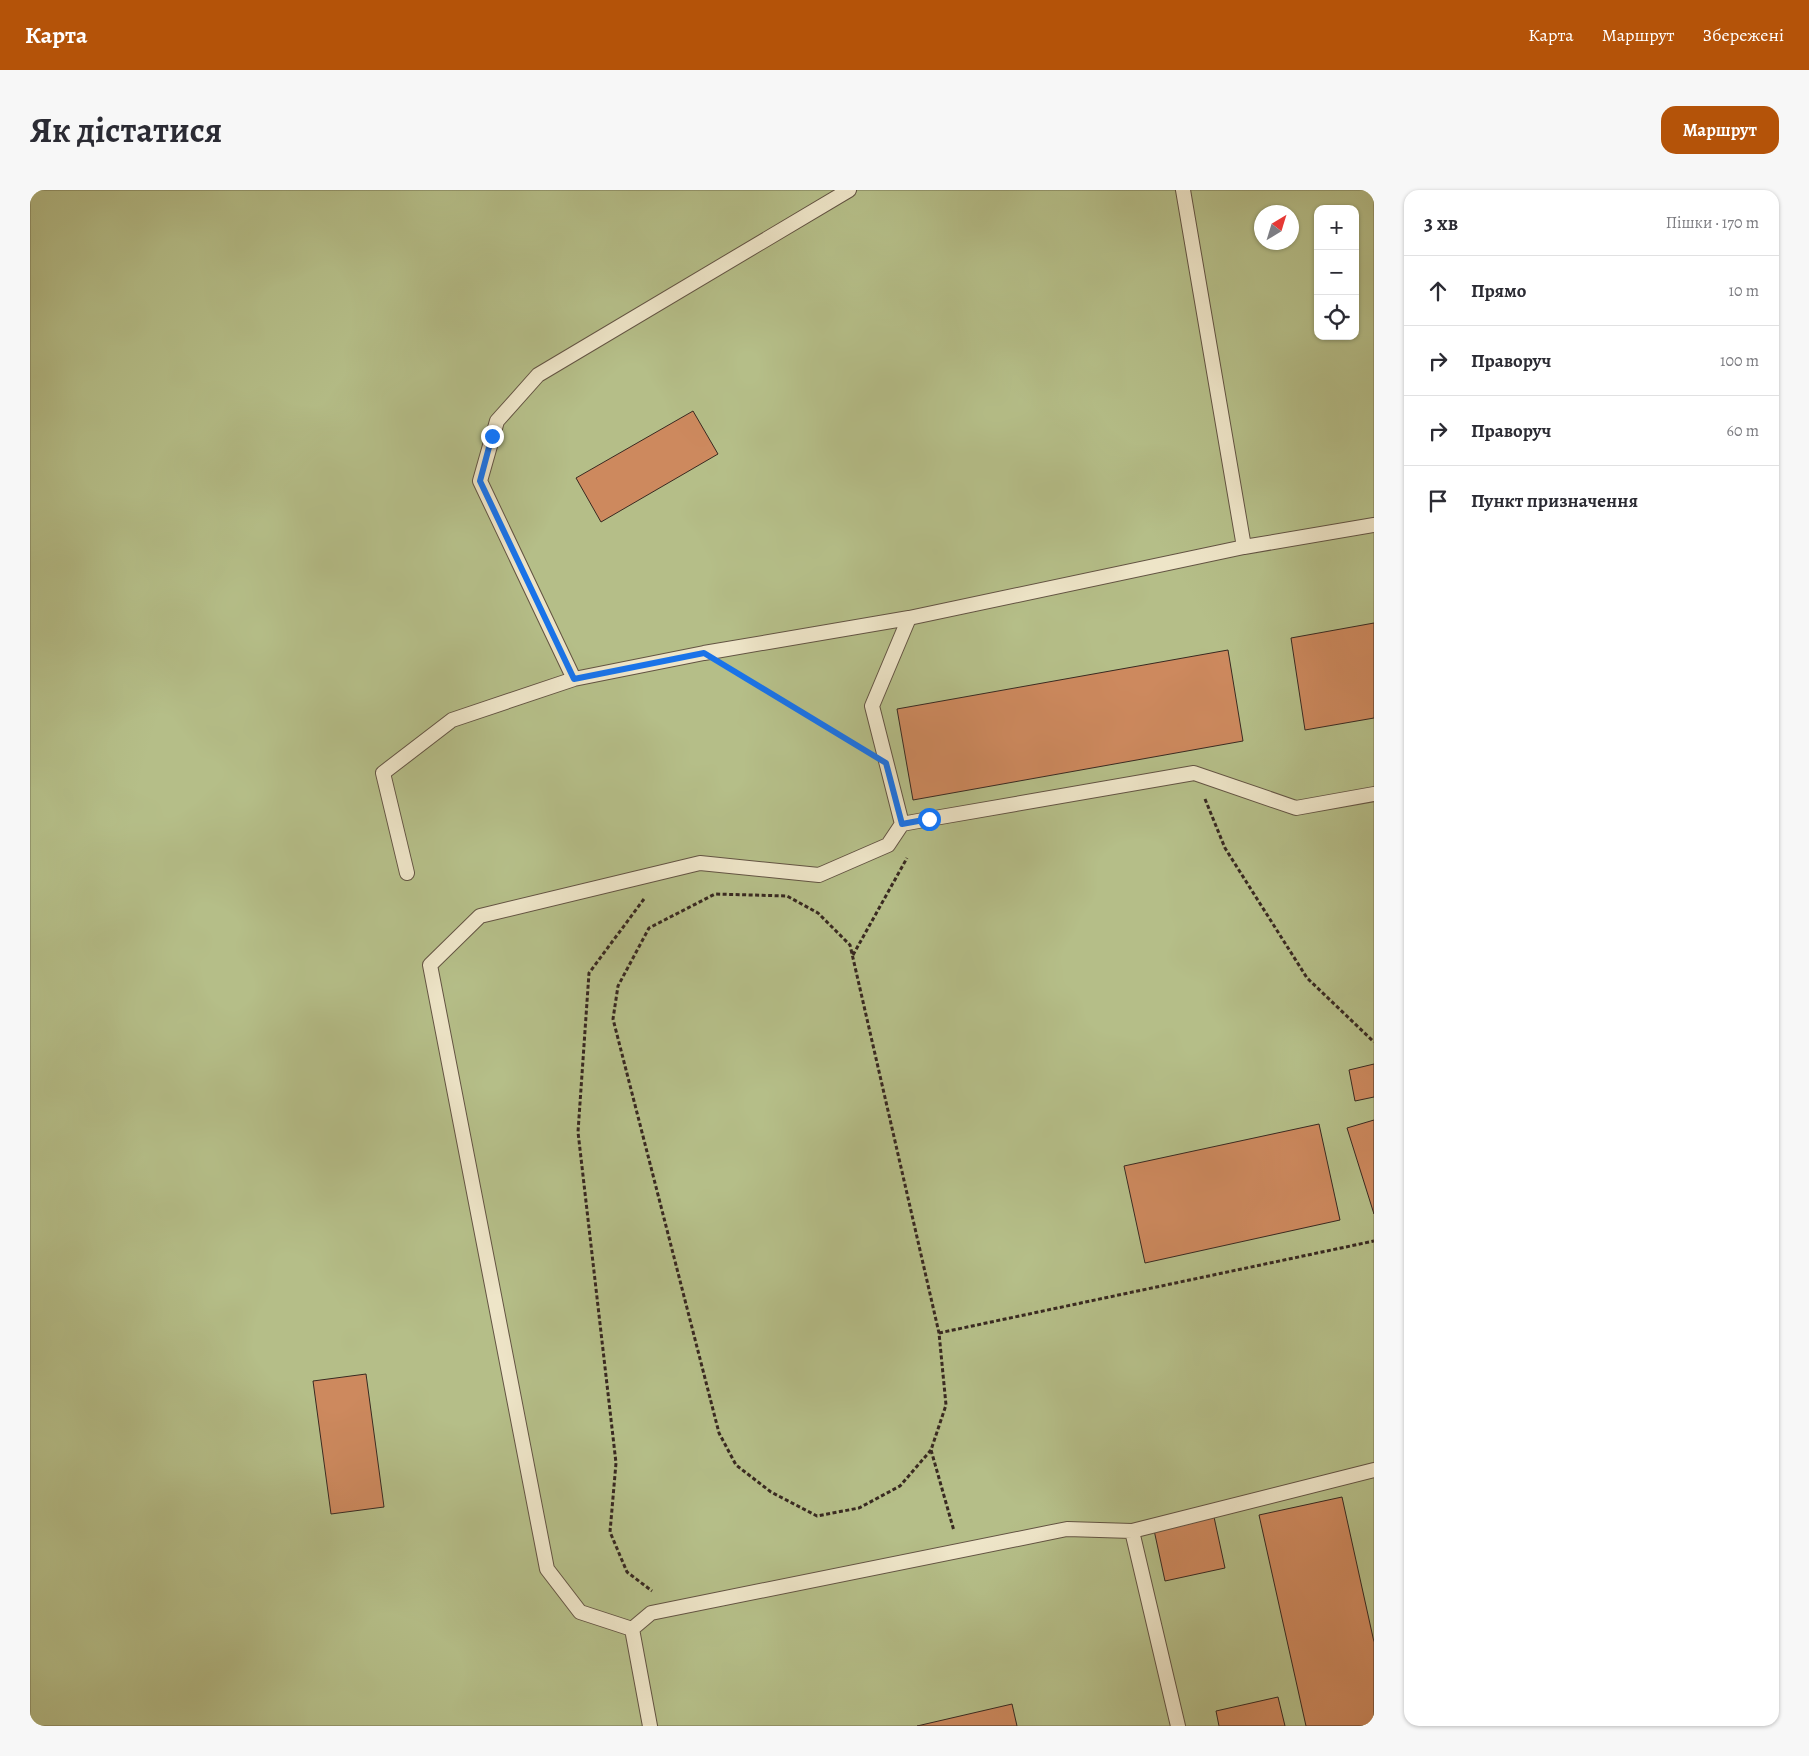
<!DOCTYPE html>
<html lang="uk">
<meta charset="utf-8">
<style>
body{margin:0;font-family:Alegreya,serif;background:#f7f7f7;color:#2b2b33}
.controls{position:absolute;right:15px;top:15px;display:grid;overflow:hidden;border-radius:10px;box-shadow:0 1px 4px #0004}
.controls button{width:45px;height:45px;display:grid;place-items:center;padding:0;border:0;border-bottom:1px solid #e1e1e2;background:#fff;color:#2b2b33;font:25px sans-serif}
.compass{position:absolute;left:1224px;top:15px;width:45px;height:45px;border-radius:50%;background:#fff;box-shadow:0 1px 4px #0004;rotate:38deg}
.stop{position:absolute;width:15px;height:15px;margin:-11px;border:4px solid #1a73e8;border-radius:50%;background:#fff}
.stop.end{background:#1a73e8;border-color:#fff;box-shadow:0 1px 5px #0008}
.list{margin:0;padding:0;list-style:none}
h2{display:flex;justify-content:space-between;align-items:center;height:65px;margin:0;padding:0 20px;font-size:21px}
h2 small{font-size:16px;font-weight:400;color:#7c7c81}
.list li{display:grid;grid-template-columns:32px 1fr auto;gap:15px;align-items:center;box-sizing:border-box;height:70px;padding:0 20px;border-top:1px solid #e1e1e2}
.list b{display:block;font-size:19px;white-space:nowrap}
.list em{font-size:16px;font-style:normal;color:#7c7c81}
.icon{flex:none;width:28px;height:28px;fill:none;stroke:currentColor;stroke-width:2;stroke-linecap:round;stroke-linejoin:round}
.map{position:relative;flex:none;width:1344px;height:1536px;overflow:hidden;border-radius:15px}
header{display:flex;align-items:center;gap:30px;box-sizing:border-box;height:70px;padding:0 25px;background:#b45309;color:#fff}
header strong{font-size:24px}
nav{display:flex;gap:28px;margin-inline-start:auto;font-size:18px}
.intro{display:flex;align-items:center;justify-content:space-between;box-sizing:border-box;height:120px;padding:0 30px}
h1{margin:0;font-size:35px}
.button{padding:12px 22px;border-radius:15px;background:#b45309;color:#fff;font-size:18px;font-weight:700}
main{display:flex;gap:30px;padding:0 30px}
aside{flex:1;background:#fff;border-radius:15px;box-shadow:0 1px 4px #0004}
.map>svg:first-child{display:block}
.green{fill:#b5be88;stroke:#767454;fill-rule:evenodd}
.building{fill:#cd895e;stroke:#382921}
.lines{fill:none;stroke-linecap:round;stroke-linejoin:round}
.service-casing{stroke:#635443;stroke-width:16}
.path{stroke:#382921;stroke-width:3;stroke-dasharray:4 2.5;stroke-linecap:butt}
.service{stroke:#eee5c8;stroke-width:14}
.route{stroke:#1a73e8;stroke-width:6}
</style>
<header>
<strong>Карта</strong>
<nav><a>Карта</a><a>Маршрут</a><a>Збережені</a></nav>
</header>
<div class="intro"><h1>Як дістатися</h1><a class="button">Маршрут</a></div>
<main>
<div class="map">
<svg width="1344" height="1536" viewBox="0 0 1344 1536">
<rect width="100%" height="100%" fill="#e5d7aa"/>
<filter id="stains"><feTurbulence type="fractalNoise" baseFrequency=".004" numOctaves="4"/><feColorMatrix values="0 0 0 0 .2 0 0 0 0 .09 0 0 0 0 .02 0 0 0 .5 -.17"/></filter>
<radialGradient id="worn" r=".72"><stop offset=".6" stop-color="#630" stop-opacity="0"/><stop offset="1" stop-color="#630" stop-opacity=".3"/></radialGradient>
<!-- green -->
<path class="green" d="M0,0H1344V1536H0ZM1288,19H1325V146H1288ZM1232,22H1262V52H1232Z"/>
<!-- building -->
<path class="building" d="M663,221L688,264L571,332L546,288Z
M1344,433V528L1275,540L1261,448Z
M1198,460L1213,551L883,610L867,519Z
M1344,874V907L1325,911L1319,880Z
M1344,930V1024L1317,938Z
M1289,934L1310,1030L1115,1073L1094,976Z
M336,1184L354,1317L301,1324L283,1191Z
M1312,1307L1344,1452V1536H1276L1229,1325Z
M1184,1327L1195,1378L1135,1391L1124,1340Z
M1248,1507L1255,1536H1189L1186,1521Z
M982,1514L987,1536H887Z"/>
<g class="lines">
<defs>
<path id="service" d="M1153,0L1214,357
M544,489L450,291L467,231L508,185L819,0
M872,634L842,516L879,428L1214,357L1344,335
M377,683L353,583L422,530L544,489L674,463L879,428
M602,1439L621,1423L1037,1339L1102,1341
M620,1536L602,1439L550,1422L517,1379L400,775L450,726L670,673L789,685L858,655L872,634L899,629L1164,583L1266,618L1344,604
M1148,1536L1102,1341L1344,1280"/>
</defs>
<!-- service casing -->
<use href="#service" class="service-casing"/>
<!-- path -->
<path class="path" d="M703,481L830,557
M1175,609L1195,658L1277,788L1344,852
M614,709L559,783L548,942L586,1273L580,1342L597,1382L622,1401
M823,765L877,668
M909,1143L1344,1051
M901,1260L870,1296L829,1318L787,1326L741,1302L706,1275L689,1243L583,829L588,796L619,738L685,704L757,706L788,723L820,755L909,1143L916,1215L901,1260L924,1341"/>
<!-- service -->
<use href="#service" class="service"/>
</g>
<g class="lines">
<!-- route -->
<path class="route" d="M462,246L450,291L544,489L674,463L856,573L872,634L899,629"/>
</g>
<rect width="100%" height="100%" filter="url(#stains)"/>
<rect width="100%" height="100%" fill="url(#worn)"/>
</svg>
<div class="controls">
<button>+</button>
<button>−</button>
<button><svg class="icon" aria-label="locate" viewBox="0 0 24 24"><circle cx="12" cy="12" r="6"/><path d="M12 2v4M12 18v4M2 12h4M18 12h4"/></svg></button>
</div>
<svg class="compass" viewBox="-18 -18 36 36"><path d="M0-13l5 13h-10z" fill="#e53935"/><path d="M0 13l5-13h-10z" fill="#7c7c81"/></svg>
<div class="stop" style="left:899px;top:629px"></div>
<div class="stop end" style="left:462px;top:246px"></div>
</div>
<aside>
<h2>3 хв<small>Пішки · 170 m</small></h2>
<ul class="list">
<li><svg class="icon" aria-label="ahead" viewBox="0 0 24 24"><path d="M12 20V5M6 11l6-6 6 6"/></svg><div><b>Прямо</b></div><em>10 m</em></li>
<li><svg class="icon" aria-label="right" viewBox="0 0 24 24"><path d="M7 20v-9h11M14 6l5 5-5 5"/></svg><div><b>Праворуч</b></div><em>100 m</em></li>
<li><svg class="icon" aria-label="right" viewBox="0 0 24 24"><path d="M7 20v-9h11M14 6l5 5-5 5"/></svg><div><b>Праворуч</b></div><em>60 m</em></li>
<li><svg class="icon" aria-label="arrive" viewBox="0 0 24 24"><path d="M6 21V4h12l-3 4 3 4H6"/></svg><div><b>Пункт призначення</b></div></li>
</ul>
</aside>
</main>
